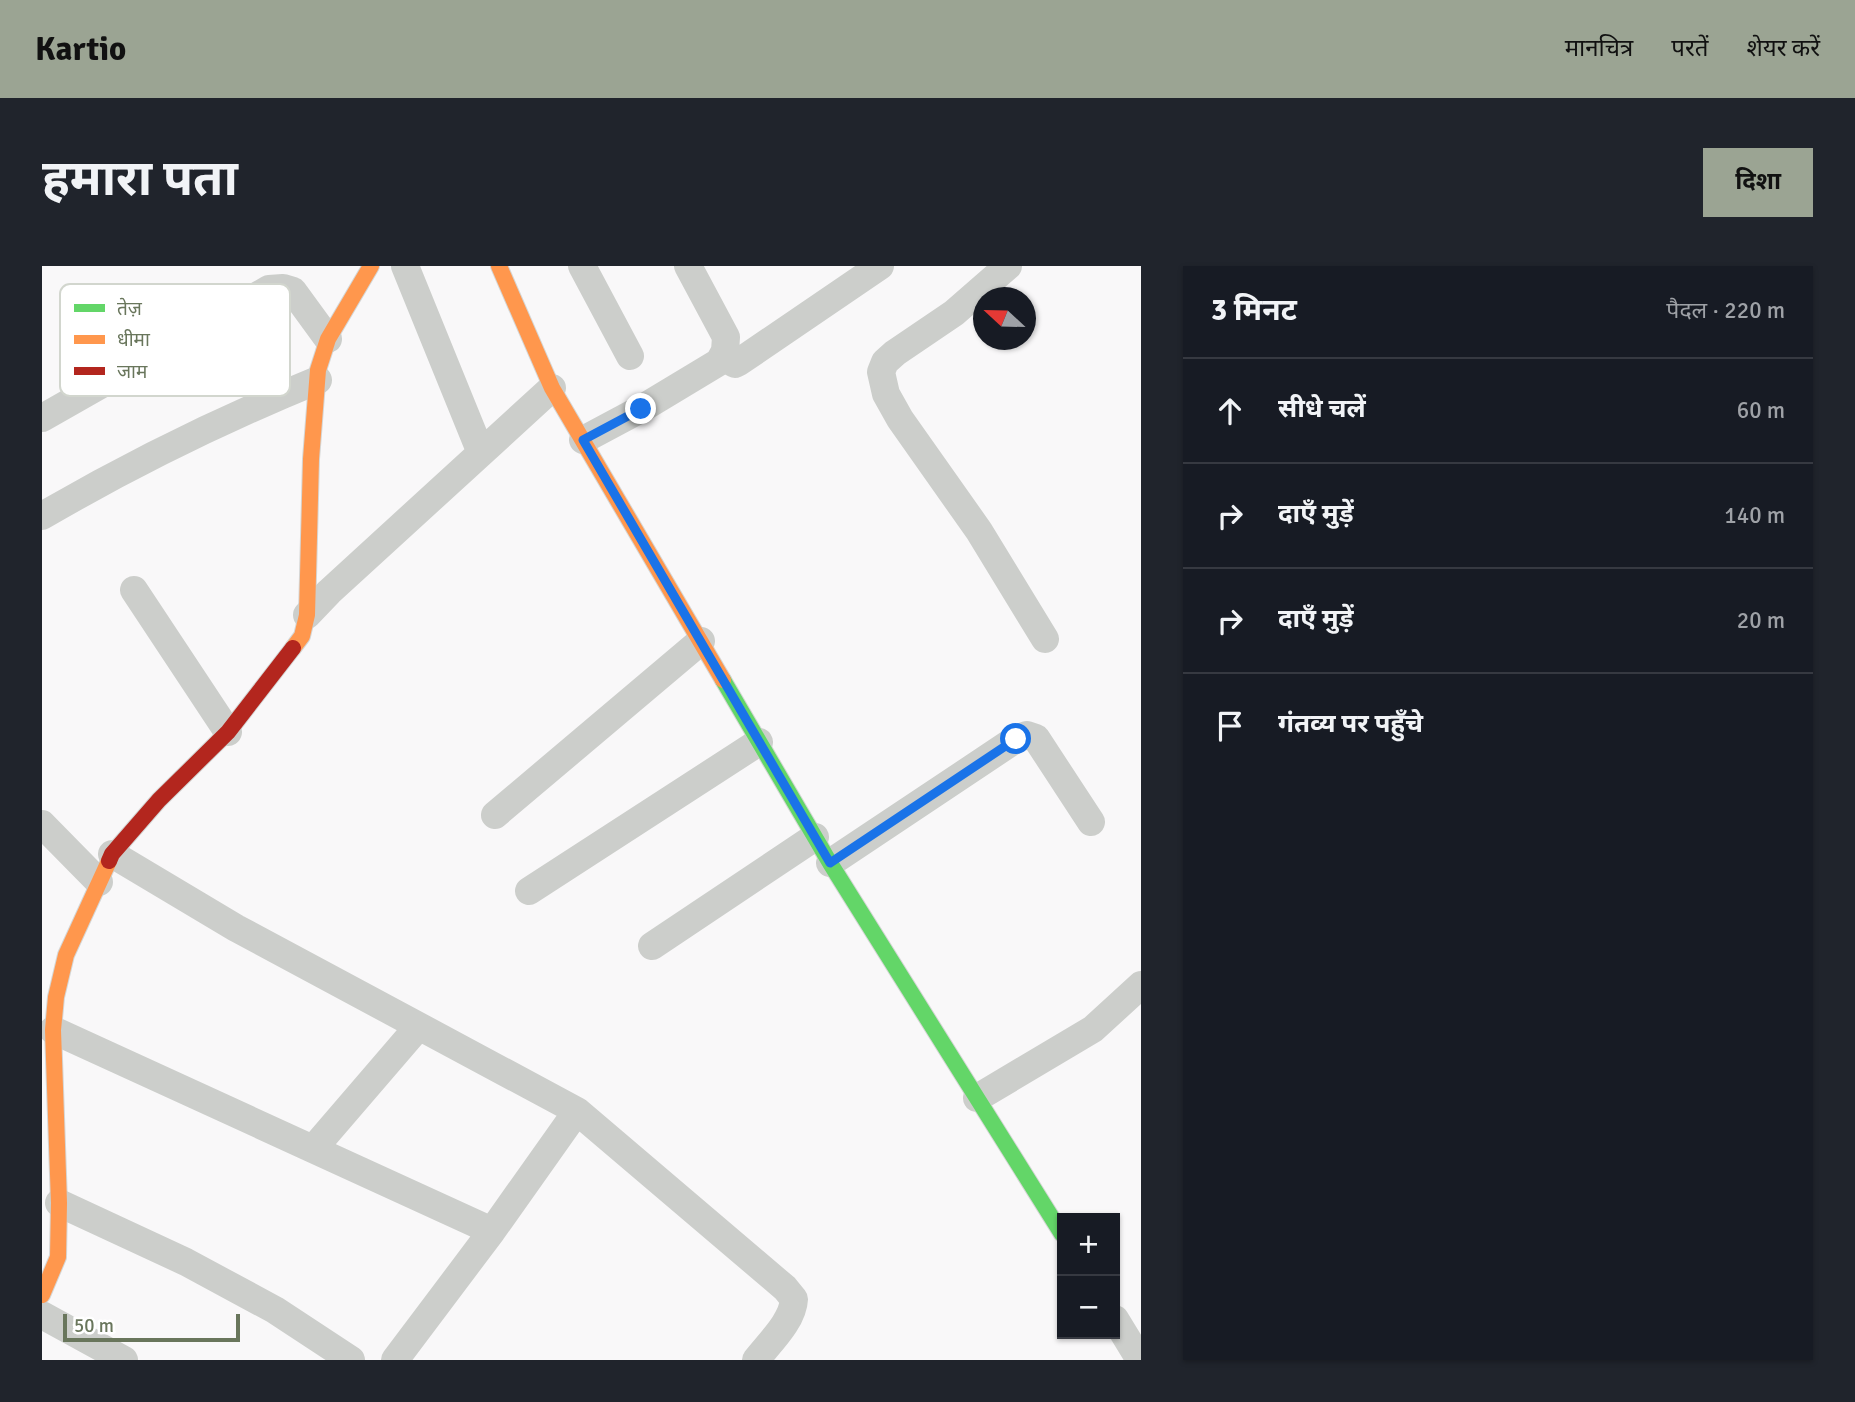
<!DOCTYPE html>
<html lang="hi">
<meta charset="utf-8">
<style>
body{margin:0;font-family:Signika,"Noto Sans Devanagari",sans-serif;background:#20242c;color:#f1f3f6}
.controls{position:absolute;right:21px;bottom:21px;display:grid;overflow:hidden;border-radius:0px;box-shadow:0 2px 5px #0004}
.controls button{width:63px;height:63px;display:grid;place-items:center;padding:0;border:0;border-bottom:2px solid #363941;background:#171b24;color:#f1f3f6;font:35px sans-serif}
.compass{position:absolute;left:931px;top:21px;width:63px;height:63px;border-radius:50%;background:#171b24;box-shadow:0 2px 5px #0004;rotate:292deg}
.scale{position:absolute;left:21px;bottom:18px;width:177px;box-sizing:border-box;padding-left:7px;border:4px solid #69765c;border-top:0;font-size:19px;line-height:24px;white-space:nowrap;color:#69765c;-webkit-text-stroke:5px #fff;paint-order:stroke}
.stop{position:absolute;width:21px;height:21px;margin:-16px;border:5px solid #1a73e8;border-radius:50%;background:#fff}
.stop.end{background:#1a73e8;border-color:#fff;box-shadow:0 2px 7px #0008}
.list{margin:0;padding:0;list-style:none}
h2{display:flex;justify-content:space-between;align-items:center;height:91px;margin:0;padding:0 28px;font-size:30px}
h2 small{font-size:23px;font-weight:400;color:#9ea1a6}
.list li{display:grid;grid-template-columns:46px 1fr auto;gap:21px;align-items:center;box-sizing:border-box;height:105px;padding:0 28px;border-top:2px solid #363941}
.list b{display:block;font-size:26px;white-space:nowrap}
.list em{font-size:23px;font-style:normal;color:#9ea1a6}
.icon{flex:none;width:38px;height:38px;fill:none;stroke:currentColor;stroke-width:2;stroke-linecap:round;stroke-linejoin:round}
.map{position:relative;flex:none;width:1099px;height:1094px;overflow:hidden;border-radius:0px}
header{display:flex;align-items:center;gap:42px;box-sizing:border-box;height:98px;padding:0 35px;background:#9ba493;color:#111}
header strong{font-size:33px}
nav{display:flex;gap:38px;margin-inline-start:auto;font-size:24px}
.intro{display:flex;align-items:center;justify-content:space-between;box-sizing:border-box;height:168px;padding:0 42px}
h1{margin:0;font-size:49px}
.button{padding:18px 32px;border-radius:0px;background:#9ba493;color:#111;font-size:24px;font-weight:700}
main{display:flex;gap:42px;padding:0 42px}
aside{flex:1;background:#171b24;border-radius:0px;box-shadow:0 2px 5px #0004}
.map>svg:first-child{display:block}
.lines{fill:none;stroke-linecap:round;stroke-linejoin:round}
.fast-casing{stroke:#d5d6d5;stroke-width:18}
.slow-casing{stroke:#d5d6d5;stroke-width:18}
.jam-casing{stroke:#d5d6d5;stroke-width:18}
.street{stroke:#cccecb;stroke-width:28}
.fast{stroke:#63d668;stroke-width:16}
.slow{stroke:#ff974d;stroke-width:16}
.jam{stroke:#b3261e;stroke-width:16}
.route{stroke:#1a73e8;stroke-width:9}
.key{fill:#fff;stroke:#d2d6ce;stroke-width:2}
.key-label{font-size:19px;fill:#69765c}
</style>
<header>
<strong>Kartio</strong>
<nav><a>मानचित्र</a><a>परतें</a><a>शेयर करें</a></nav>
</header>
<div class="intro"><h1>हमारा पता</h1><a class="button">दिशा</a></div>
<main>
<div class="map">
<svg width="1099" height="1094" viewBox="0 0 1099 1094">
<rect width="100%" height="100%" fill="#f9f8f9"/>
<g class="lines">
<defs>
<path id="fast" d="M681,414L788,597L1020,968"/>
<path id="slow" d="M457,0L510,122L681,414
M251,382L260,370L265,349L269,193L276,104L286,73L329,0
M0,1029L16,991L17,937L11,764L14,731L24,689L67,595"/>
<path id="jam" d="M67,595L70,588L117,534L186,466L251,382"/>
</defs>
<!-- fast casing -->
<use href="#fast" class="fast-casing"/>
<!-- slow casing -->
<use href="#slow" class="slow-casing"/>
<!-- jam casing -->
<use href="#jam" class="jam-casing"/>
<!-- street -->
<path class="street" d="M363,0L439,187
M540,0L588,90
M966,0L912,47L853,87L843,96L839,106L844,128L858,153L937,265L1003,373
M680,91L693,98L697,96L838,0
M0,152L227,23L241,22L251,25L286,73
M541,174L599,143L677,96L683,85L684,71L646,0
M0,250C89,198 181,153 276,114
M92,324L186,466
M265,349L287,326L510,122
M453,549L659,375
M0,558L57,616
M70,588L194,662L535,845L450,965L353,1094
M788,597L974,473L985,469L994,472L1049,556
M487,625L717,476
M610,680L773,571
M11,764L450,965
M935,832L1051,763L1099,719
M535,845L743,1022L752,1033C751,1055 727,1077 714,1094
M272,882L376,761
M17,937L144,996L233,1044L309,1094
M0,1049L82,1094
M1073,1053L1098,1094"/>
<!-- fast -->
<use href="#fast" class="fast"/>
<!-- slow -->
<use href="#slow" class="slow"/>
<!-- jam -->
<use href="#jam" class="jam"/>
</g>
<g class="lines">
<!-- route -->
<path class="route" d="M599,143L541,174L788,597L974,473"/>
</g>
<!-- legend -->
<rect x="18" y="18" width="230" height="112" rx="10" class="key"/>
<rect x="32" y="38" width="31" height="8" fill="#63d668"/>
<rect x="32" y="69" width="31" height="9" fill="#ff974d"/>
<rect x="32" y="101" width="31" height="8" fill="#b3261e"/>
<g class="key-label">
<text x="75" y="49">तेज़</text>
<text x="75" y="80">धीमा</text>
<text x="75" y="112">जाम</text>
</g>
</svg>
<div class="controls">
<button>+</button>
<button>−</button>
</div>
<svg class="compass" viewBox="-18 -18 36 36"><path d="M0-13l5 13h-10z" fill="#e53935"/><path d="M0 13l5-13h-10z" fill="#9ea1a6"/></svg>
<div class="scale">50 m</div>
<div class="stop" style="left:974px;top:473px"></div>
<div class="stop end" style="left:599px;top:143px"></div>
</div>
<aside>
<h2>3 मिनट<small>पैदल · 220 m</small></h2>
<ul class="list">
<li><svg class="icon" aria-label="ahead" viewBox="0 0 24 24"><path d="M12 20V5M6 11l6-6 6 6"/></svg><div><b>सीधे चलें</b></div><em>60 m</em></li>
<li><svg class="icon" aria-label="right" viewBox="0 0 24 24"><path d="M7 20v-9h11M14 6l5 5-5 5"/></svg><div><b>दाएँ मुड़ें</b></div><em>140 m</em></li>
<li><svg class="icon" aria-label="right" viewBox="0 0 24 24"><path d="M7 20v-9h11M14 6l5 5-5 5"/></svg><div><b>दाएँ मुड़ें</b></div><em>20 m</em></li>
<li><svg class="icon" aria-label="arrive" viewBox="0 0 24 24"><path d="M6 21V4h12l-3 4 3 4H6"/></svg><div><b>गंतव्य पर पहुँचे</b></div></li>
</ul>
</aside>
</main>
